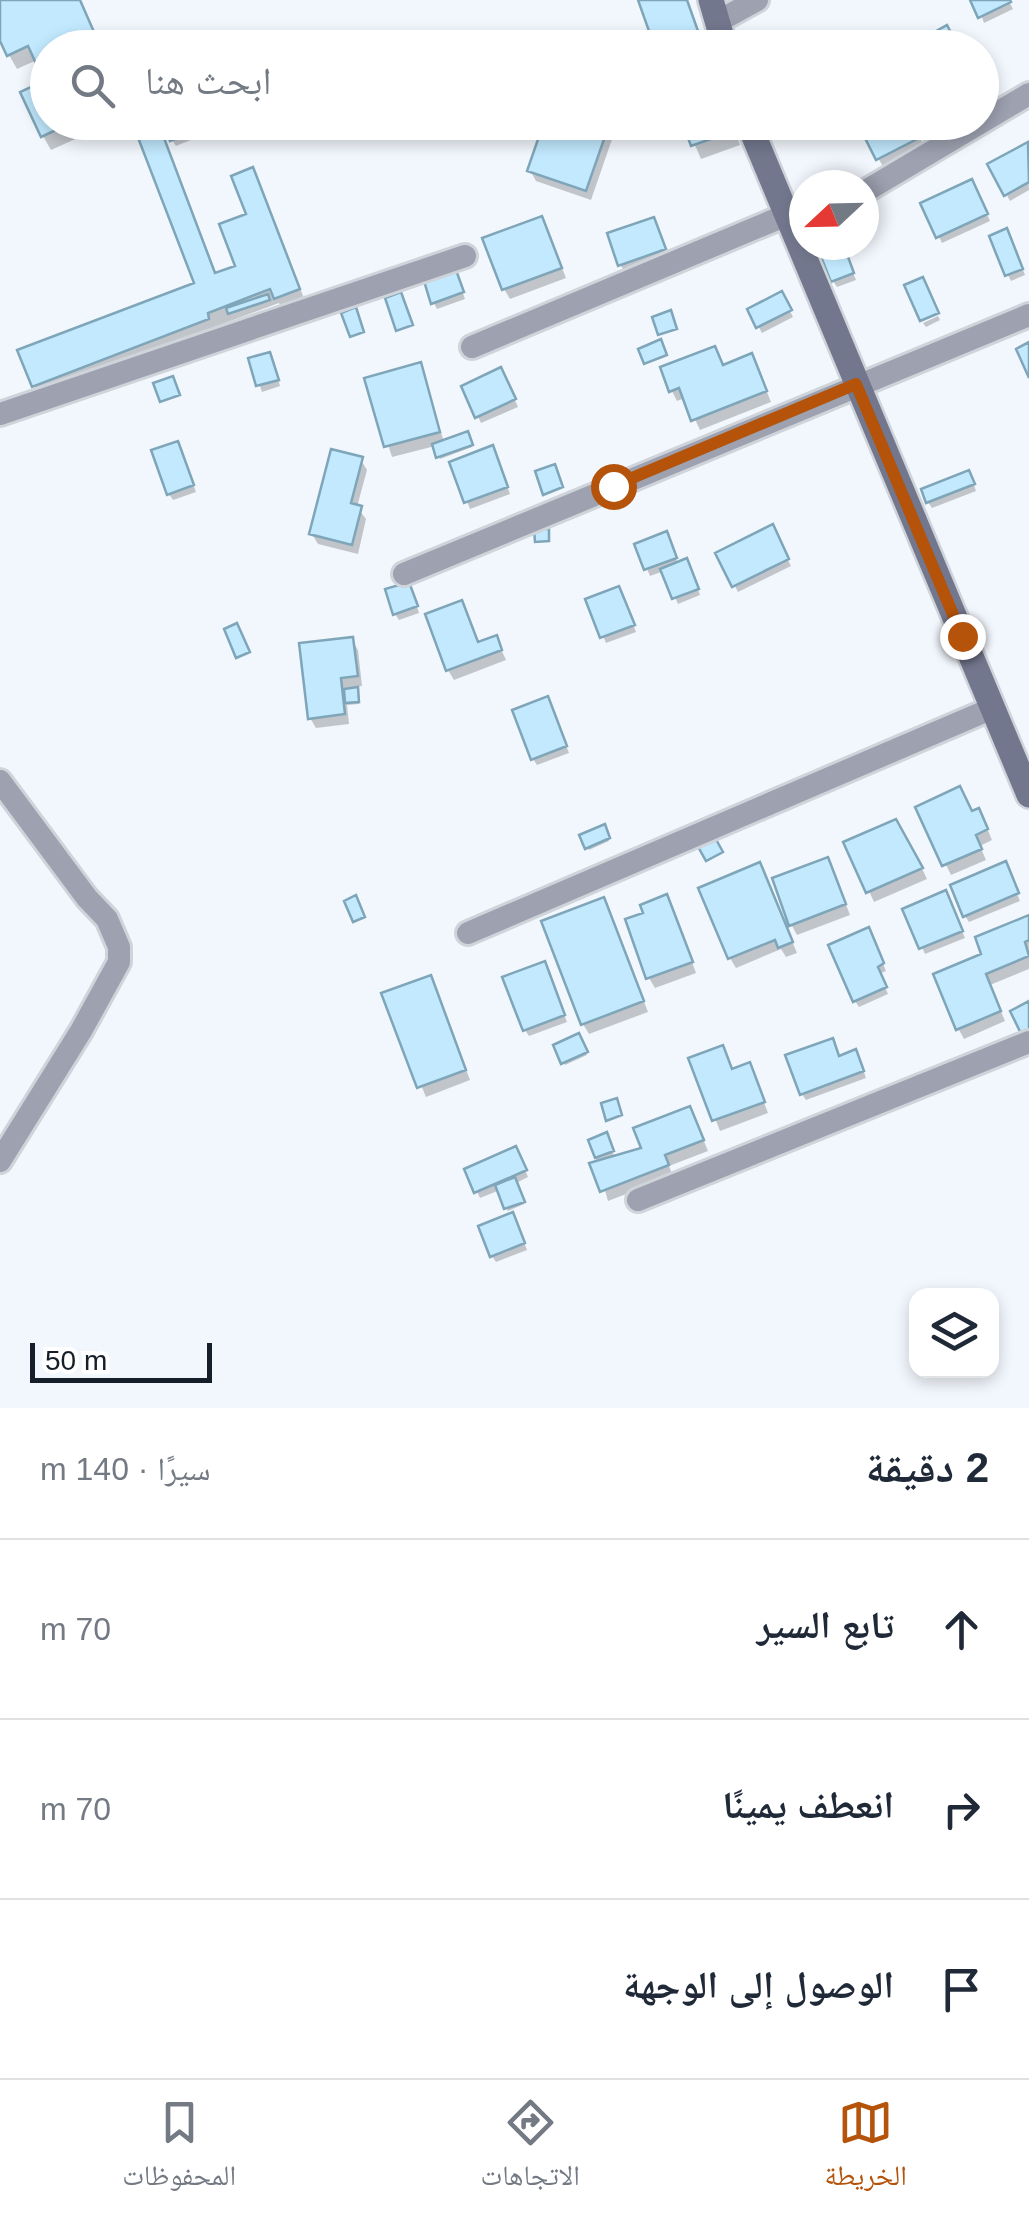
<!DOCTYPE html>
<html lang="ar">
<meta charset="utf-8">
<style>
body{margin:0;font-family:Helvetica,"Noto Naskh Arabic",sans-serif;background:#f6f6f7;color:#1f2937;direction:rtl}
.controls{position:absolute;right:30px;bottom:30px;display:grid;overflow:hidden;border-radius:20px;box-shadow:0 5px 15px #0003}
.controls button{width:90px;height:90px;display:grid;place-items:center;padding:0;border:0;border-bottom:2px solid #e0e1e3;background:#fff;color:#1f2937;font:50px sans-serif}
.compass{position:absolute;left:789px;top:170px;width:90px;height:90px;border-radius:50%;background:#fff;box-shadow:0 5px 15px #0003;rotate:248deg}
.scale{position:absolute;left:30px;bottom:25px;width:182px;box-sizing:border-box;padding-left:10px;border:5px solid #151e29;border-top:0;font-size:28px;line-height:35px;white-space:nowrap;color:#151e29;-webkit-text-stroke:8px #fff;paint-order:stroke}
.stop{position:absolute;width:30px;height:30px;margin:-22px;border:8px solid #b45309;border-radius:50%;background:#fff}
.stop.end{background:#b45309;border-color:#fff;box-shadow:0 2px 10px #0008}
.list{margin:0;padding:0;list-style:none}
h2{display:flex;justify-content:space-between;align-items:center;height:130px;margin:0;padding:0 40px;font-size:42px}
h2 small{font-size:32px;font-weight:400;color:#747a83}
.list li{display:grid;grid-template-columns:65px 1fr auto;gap:30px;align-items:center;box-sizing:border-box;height:180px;padding:0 40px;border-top:2px solid #e0e1e3}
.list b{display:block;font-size:38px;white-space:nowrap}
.list em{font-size:32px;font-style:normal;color:#747a83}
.icon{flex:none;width:55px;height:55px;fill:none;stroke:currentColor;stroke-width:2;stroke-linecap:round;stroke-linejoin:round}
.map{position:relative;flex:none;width:1029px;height:1408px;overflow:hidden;direction:ltr}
.search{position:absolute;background:#fff;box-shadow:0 5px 15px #0003;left:30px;right:30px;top:30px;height:110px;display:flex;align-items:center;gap:25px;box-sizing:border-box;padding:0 35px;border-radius:55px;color:#747a83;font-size:38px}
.sheet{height:670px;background:#fff}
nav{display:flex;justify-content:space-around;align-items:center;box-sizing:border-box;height:140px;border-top:2px solid #e0e1e3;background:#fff;font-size:28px;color:#747a83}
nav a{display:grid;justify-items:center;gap:5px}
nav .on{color:#b45309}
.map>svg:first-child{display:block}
.shadow{fill:#0003}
.building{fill:#c2e9fe;stroke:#7fa5b8;stroke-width:2.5}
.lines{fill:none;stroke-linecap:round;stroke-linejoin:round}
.minor-casing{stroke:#cfd4db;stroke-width:28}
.secondary-casing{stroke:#cfd4db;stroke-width:30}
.minor{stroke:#9da1b0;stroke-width:22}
.secondary{stroke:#72778d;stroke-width:25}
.route{stroke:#b45309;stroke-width:12}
</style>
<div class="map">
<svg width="1029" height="1408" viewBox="0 0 1029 1408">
<rect width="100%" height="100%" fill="#f2f7fd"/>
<!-- shadow -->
<path class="shadow" d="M0,0H79L48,48V122H87L91,132L51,150L43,136L47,82L37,60L17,69L9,55L0,35Z
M641,0H688L705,48H658Z
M976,0H1008L1013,9L984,23Z
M982,63L991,80L982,86Z
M135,122H158L217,275L238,267L252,170L306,303L284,312L279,303L214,327L215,333L42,399L34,386L197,284Z
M186,122L193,139L176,146L172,140Z
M546,122H618L591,200L536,181L530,170Z
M685,122H732L740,145L701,159Z
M912,122L925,148L884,168L878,158Z
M1027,145L1029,190L1010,201L991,165Z
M975,188L990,221L942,243L923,204Z
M657,227L667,256L624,271L620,264Z
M547,229L566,278L510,299L504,289Z
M1010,238L1025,275L1011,281L1008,275Z
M846,255L856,280L837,287L833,281Z
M458,279L465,299L437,309L434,303Z
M781,294L793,317L762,333L750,310Z
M938,316L940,320L926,327L923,323Z
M251,360L273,361L280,386L262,392Z
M420,365L444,442L467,434L472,447L440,459L435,446L392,457L367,380Z
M723,367H757L771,402L700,430L685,398L677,401L672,391Z
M504,376L518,407L481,423L464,387Z
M181,450L196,492L173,500L169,494Z
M496,455L510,494L470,509L452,463Z
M361,460L367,470L357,507L366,519L358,554L318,544L312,534Z
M972,480L976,491L932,508L928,502Z
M772,528L791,566L738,592L719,554Z
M670,541L678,565L690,568L700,595L678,604L664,571L650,576L637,545Z
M412,591L419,613L399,620L395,614Z
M622,595L636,632L606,643L588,600Z
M352,640L358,650L362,686L355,687L359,704L347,705L349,724L316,728L310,718Z
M478,645L501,649L506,660L454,680L448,670Z
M550,705L569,753L537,765L533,759Z
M918,808L972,814L984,821L992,840L980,846L986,860L951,875Z
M604,828L609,841L589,850L582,836Z
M908,839L927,879L874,902L847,843Z
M1005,864L1020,901L969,922L965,916Z
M833,870L850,915L797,935L791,924Z
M764,875L797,953L786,957L781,949L736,968L730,958Z
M948,899L965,938L925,954L905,910Z
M672,908L696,973L655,988L649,978Z
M609,911L648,1012L589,1034L583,1024Z
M1029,917V969L990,985L1005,1021L964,1039L958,1028L985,956Z
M872,937L886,971L879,974L888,994L859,1007L855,1001Z
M547,970L567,1022L529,1036L525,1030Z
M435,988L470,1080L426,1097L384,995Z
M578,1036L587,1055L565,1065L556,1046Z
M839,1058H859L866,1078L806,1100L802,1094Z
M692,1059L754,1076L768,1113L720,1131Z
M695,1119L708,1151L669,1166L673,1176L608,1201L591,1141L606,1135L614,1156L620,1159Z
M519,1156L528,1177L516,1183L524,1204L508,1211L500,1190L480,1198L467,1170Z
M516,1222L527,1250L496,1262L492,1256Z"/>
<!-- building -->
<path class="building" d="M0,0H80L101,48H48V122H73L41,137L20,92L44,81L28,46L7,56L0,41Z
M638,0H687L704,48H655Z
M970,0H1010L1011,2L978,18Z
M947,25L959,48H906Z
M804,32L812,48H773Z
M132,122H158L215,273L235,266L219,224L246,214L231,176L253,167L300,289L274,299L270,289L208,313L209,319L32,387L17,350L194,283Z
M162,122H187L191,132L170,141Z
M544,122H610L586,191L527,171Z
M682,122H731L734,131L691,146Z
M857,122H914L921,137L876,160Z
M1028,142L1029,182L1004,196L987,164Z
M972,179L988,214L936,238L920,203Z
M542,216L562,268L502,290L482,238Z
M654,217L666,249L618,266L607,233Z
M1007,228L1023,269L1005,276L989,236Z
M844,246L854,273L831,282L820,254Z
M456,270L464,292L431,304L424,281Z
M923,277L939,313L920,321L904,285Z
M782,291L792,310L756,328L747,309Z
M401,292L413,325L396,331L385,298Z
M268,294L270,300L228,314L226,308Z
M356,307L364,332L350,337L341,313Z
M671,310L677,329L658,335L652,317Z
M661,339L667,355L644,364L638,349Z
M1029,342V378L1016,349Z
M715,346L723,365L752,353L767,391L691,421L679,388L669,392L660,367Z
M270,352L279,380L256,386L248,358Z
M421,362L440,432L384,447L364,378Z
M501,367L516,399L475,418L461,386Z
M173,376L180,395L160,402L153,383Z
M468,431L473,445L436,458L432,444Z
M178,441L194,485L167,495L151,450Z
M493,445L508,487L464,503L449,462Z
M331,449L363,457L351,503L362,506L352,545L309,534Z
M555,464L563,487L543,495L535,471Z
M969,470L975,484L926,503L921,489Z
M773,524L789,559L732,587L715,553Z
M534,529H549V541L535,542Z
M667,531L677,558L644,570L634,544Z
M687,558L699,589L672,599L660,569Z
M409,582L418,606L393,615L385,589Z
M619,586L635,625L600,638L585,599Z
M462,600L478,642L497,635L502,650L446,671L425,614Z
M237,623L250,652L236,658L224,629Z
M353,637L358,676L341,678L345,714L308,719L299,643Z
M358,687L359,702L345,703L344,689Z
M548,696L567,746L531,760L512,710Z
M960,786L972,811L979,808L988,829L976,835L982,849L942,866L915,807Z
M896,819L923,868L866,893L843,842Z
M605,824L610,838L585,849L579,835Z
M713,834L723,852L706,861L696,843Z
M828,857L846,904L789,926L772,878Z
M1006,861L1019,893L963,917L950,885Z
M760,862L793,942L778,948L775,940L728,959L698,888Z
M946,890L963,931L919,949L902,909Z
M667,894L693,962L646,979L625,919L643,913L640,905Z
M356,895L365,917L353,922L344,901Z
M604,897L644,1001L581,1025L541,921Z
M1029,915V940L1025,942L1029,956L986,974L1001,1011L956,1030L933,974L981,954L975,937Z
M869,927L884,963L878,967L887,987L853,1002L828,945Z
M545,961L565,1015L523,1031L502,977Z
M431,975L466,1070L417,1088L381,993Z
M1029,1001V1050L1010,1011Z
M579,1033L588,1052L561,1064L553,1045Z
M833,1038L839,1056L856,1049L864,1071L800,1095L785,1055Z
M723,1045L732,1069L750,1062L765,1102L712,1121L688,1058Z
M617,1098L622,1115L606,1121L601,1103Z
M690,1106L704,1140L665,1155L669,1165L600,1192L589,1163L641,1148L633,1128Z
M607,1132L614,1151L595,1158L588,1140Z
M516,1146L527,1170L474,1193L464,1169Z
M515,1177L525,1202L504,1209L495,1185Z
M513,1212L525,1243L490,1257L478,1226Z"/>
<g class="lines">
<defs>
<path id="minor" d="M717,22L757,0
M864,192L1029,94
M472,347L784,216
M0,414L465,256
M404,574L1029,315
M0,781L87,898L107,919L119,947V962L81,1031L0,1161
M468,933L993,708
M638,1200L1029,1042"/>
<path id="secondary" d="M711,0L725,48
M748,122L1029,795"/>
</defs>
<!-- minor casing -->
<use href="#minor" class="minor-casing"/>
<!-- secondary casing -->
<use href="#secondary" class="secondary-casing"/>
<!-- minor -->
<use href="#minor" class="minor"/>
<!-- secondary -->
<use href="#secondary" class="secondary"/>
</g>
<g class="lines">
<!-- route -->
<path class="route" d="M613,486L856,384L962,636"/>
</g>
</svg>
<div class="controls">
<button><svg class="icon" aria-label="layers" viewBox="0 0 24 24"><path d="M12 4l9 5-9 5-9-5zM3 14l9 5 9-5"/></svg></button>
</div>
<svg class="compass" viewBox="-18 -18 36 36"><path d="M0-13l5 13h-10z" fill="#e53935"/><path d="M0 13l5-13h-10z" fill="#747a83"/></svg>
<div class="scale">50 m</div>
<div class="stop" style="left:613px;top:486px"></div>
<div class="stop end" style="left:962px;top:636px"></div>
<div class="search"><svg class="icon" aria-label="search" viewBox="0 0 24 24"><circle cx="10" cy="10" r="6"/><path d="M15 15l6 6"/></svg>ابحث هنا</div>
</div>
<section class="sheet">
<h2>2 دقيقة<small>سيرًا · 140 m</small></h2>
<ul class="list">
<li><svg class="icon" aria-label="ahead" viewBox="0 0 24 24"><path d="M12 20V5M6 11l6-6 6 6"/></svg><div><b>تابع السير</b></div><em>70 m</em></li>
<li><svg class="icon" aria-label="right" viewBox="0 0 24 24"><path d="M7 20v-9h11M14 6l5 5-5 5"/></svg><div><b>انعطف يمينًا</b></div><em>70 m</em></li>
<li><svg class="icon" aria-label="arrive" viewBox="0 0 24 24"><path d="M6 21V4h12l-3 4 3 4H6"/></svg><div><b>الوصول إلى الوجهة</b></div></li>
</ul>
</section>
<nav>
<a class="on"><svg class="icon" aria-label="map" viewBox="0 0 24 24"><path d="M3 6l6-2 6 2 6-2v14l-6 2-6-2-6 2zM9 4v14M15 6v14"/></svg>الخريطة</a>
<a><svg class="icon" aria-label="directions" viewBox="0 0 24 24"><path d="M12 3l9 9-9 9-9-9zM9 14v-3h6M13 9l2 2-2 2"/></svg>الاتجاهات</a>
<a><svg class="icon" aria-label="saved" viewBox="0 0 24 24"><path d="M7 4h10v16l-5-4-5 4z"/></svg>المحفوظات</a>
</nav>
